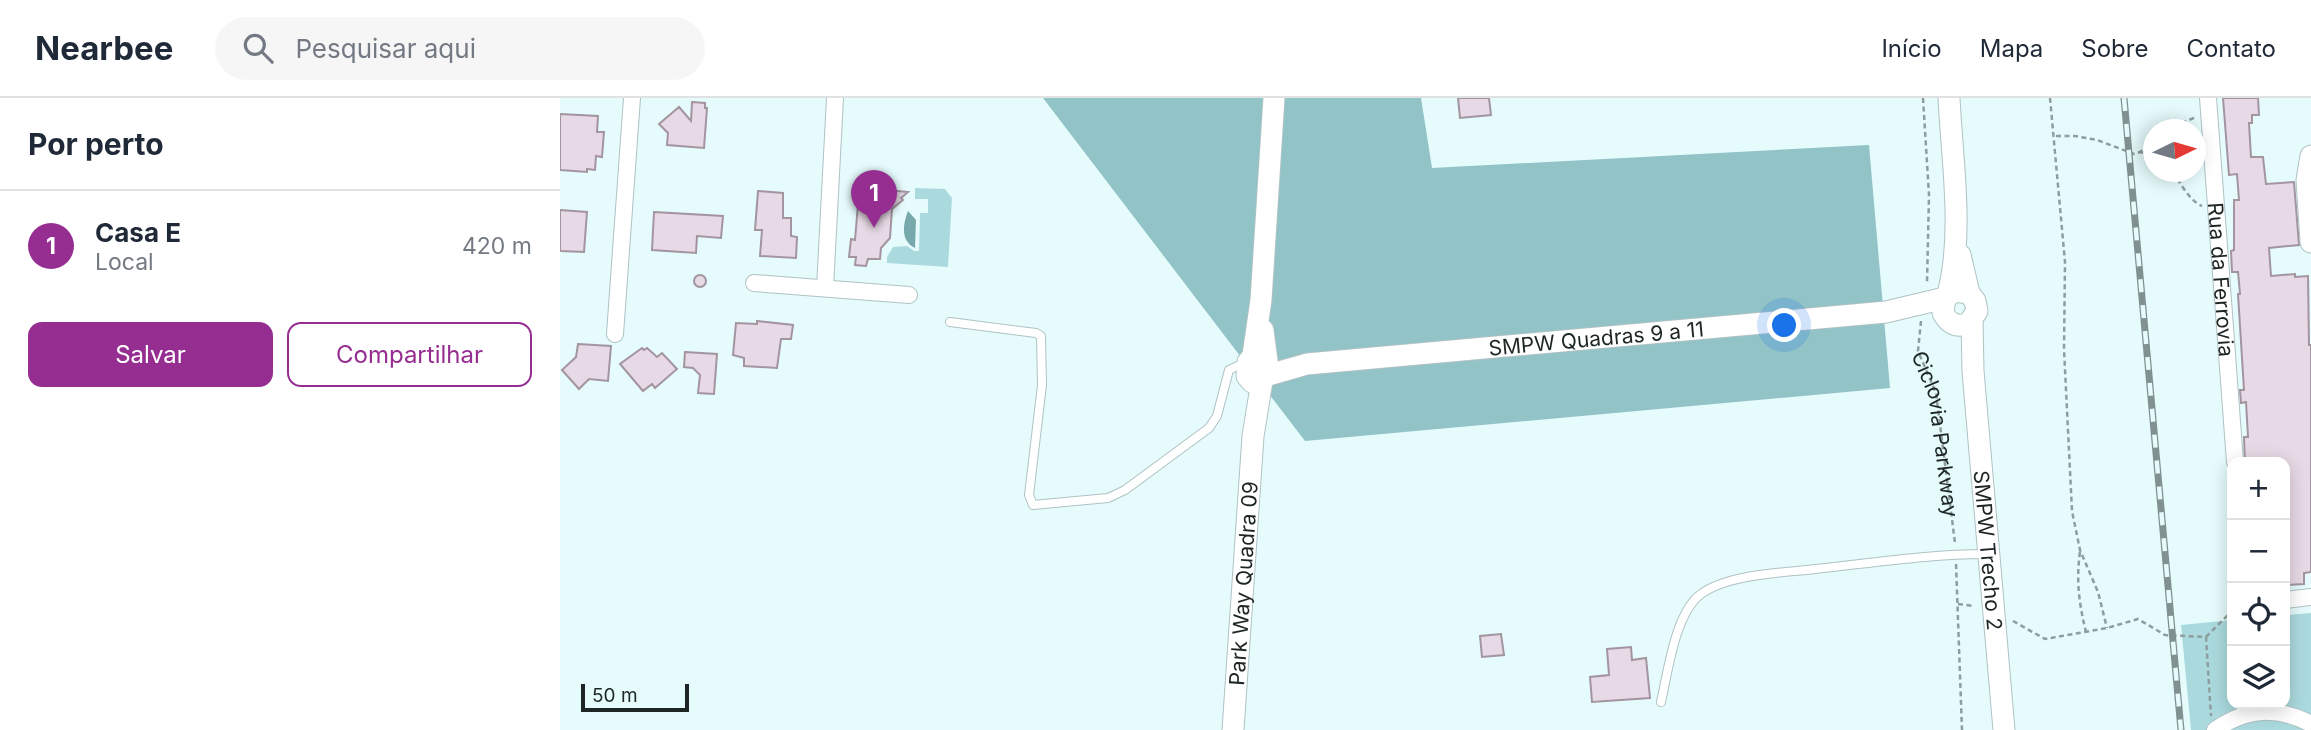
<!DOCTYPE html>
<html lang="pt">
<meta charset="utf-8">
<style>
body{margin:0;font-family:Inter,sans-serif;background:#f6f6f7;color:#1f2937}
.controls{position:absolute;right:21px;bottom:21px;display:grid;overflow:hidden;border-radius:14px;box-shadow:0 4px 18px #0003}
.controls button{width:63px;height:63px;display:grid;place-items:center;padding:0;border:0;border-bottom:2px solid #e0e1e3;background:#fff;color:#1f2937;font:35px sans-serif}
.compass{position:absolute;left:1583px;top:21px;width:63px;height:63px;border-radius:50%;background:#fff;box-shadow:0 4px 18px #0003;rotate:85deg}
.scale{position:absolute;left:21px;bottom:18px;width:108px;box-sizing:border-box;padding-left:7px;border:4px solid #1d2525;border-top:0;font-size:19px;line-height:24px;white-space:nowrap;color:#1d2525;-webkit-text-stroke:5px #e6fbfc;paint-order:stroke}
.you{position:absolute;left:1225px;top:228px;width:24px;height:24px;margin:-18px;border:5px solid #fff;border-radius:50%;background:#1a73e8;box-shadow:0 0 0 10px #1a73e833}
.badge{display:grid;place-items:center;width:46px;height:46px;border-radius:50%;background:#962e92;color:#fff;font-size:23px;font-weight:700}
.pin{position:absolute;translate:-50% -58px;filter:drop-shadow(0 2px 4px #0008)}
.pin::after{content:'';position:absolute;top:37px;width:24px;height:21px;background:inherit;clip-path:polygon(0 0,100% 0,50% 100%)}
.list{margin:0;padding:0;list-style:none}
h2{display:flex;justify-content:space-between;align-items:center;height:91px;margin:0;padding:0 28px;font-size:30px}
h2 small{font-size:23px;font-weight:400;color:#747a83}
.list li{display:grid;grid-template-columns:46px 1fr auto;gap:21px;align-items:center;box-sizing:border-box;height:112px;padding:0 28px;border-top:2px solid #e0e1e3}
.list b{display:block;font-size:26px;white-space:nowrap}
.list p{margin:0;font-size:23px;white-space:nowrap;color:#747a83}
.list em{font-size:23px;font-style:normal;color:#747a83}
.actions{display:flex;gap:14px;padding:21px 28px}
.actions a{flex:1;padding:16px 0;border:2px solid #962e92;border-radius:14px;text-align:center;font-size:24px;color:#962e92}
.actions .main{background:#962e92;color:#fff}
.icon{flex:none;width:38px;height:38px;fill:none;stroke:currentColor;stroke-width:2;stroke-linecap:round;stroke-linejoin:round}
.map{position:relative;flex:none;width:1751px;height:632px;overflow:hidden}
header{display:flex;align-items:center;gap:42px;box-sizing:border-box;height:98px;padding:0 35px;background:#fff;border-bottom:2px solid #e0e1e3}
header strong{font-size:33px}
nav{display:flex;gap:38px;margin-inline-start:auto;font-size:24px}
.search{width:490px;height:63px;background:#f6f6f7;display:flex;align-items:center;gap:18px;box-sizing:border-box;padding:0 24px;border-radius:38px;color:#747a83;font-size:26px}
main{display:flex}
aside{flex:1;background:#fff}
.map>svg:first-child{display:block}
.green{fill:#abdade}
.forest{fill:#91c3c7}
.water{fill:#76a8ac}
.building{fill:#e7d9e5;stroke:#a295a0;stroke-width:2}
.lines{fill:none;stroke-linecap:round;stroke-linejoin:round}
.lane-casing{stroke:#afc2c4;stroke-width:10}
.street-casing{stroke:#afc2c4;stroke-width:18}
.secondary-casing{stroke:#afc2c4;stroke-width:23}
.path{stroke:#8e9d9e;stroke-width:2.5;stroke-dasharray:5 3.5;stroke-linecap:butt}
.lane{stroke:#fff;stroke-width:8}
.street{stroke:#fff;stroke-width:16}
.secondary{stroke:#fff;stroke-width:21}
.rail-casing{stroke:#819090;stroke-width:7}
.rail{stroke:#e6fbfc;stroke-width:4.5;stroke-dasharray:13;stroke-linecap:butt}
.labels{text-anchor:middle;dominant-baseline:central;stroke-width:5;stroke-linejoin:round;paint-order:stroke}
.street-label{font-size:21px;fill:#1d2525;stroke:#e6fbfc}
</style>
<header>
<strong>Nearbee</strong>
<div class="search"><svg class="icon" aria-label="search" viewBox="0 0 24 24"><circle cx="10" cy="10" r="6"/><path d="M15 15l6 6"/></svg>Pesquisar aqui</div>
<nav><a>Início</a><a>Mapa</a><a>Sobre</a><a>Contato</a></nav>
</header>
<main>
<aside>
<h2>Por perto<small></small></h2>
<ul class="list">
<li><span class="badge">1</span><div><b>Casa E</b><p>Local</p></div><em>420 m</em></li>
</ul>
<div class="actions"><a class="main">Salvar</a><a>Compartilhar</a></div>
</aside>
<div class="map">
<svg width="1751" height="632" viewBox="0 0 1751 632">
<rect width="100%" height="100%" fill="#e6fbfc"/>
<!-- green -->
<path class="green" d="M355,90L385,91L392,100L388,169L327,165V159L333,149L347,148L354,153H359L360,115H368V101H355Z
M1751,515V632H1631L1621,527L1672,522V606H1725V517Z"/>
<!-- forest -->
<path class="forest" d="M483,0H861L872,70L1309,47L1330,290L745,343Z"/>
<!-- water -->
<path class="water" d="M348,113L356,122L355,150C340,143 343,126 348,113Z"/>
<!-- building -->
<path class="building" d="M898,0H929L931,17L900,20Z
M1663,0H1698L1699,17H1692V25H1689L1691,59H1703L1706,86L1734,84L1739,147L1709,150L1711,178L1735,176V179L1748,178L1749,247H1751V474L1744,475V486L1725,487V364H1685L1684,339H1688L1686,304L1681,305L1680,292H1684L1678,196H1680L1678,174H1672L1671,153L1674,152V102H1679L1677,76L1669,77Z
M132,4L145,5V10H147L144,50L107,47L108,35L99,26L119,9L131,23Z
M0,16L38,18L37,34H44L42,59L36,58L35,72L27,71V74L0,72Z
M316,91L348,94L341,100L343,102L332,111L330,140L321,150L320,161H308L306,168L295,167L296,159H289L291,141L295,142L299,94L316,95Z
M198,93L223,95V120H231V138L237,139L236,160L200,158L202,132H195Z
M0,112L27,114L24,154L0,153Z
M94,114L163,118L161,140L137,138L136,155L92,152Z
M134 183a6 6 0 1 1 12 0a6 6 0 1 1-12 0Z
M197,223L233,227L231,241H221L217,270L184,268V260L173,257L176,225L197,226Z
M18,246L51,248L48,283L29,281L19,291L2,272L16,259Z
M82,250L84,252L87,250L97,259L102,255L117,271L95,290L92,286L83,293L60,266Z
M125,254L157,256L154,296L138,295L140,277L133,270L124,269Z
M941,536L944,557L922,559L920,538Z
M1071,549L1072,562L1086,560L1090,600L1032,604L1030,579L1049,577L1047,551Z"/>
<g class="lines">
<defs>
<path id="lane" d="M390,224L476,235L481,238L482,287L469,397L473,407L548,400L565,392L649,330L657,318L669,272L686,264
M1101,604C1108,574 1115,515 1141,496C1168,476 1223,475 1255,471C1312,465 1369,456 1426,456"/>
<g id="street">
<path id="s2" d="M1648,0L1675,364"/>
<path d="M194,185L349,197"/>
<path d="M265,190L275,0"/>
<path d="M55,236L72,0"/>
<path d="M1725,502L1751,499"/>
<path d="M1655,632C1686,610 1717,608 1751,626"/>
</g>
<g id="secondary">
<path d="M1751,58L1747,82L1751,144"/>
<path d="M1400,157L1409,195L1415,203L1417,213L1409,225C1397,230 1389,226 1383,215L1385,200L1395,193L1409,195"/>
<path d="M1388,196C1404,135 1392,63 1389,0"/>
<path id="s3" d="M1412,222L1413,273L1444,632"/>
<path d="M703,232L708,270L702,283L692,284L687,278L688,264L696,255L705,256"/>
<path d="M693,257L701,202L714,0"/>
<path id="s4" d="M705,278L747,266L1326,214L1385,200"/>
<path id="s5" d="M673,632L693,338L702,283"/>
</g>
</defs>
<!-- lane casing -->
<use href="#lane" class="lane-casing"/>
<!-- street casing -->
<use href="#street" class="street-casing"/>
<!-- secondary casing -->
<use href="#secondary" class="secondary-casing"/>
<!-- path -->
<g class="path">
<path d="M1363,0L1369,97L1367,185"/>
<path d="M1490,0L1505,164L1504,251L1512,413L1520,452L1538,494L1547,530"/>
<path d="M1606,32L1636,19"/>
<path d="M1496,38H1515L1537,42L1574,56L1580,54L1594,43"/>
<path d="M1580,54L1594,57"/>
<path d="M1613,74C1621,86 1629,102 1642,108"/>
<path id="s1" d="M1361,223L1358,253L1376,295L1395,445"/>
<path d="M1520,454C1516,482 1519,506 1526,534"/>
<path d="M1396,466L1402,632"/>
<path d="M1398,506L1414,508"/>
<path d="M1453,523L1485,541L1547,530L1578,521L1605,537L1646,539L1651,618"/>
<path d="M1646,539L1672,513"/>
</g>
<!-- lane -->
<use href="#lane" class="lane"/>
<!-- street -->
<use href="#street" class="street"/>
<!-- secondary -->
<use href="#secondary" class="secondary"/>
<defs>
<path id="rail" d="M1564,0L1621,632"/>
</defs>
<!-- rail casing -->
<use href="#rail" class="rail-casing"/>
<!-- rail -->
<use href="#rail" class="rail"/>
</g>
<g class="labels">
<!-- street labels -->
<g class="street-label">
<text stroke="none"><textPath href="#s2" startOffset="182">Rua da Ferrovia</textPath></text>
<text stroke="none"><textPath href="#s4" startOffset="334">SMPW Quadras 9 a 11</textPath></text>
<text stroke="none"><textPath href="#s1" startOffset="116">Ciclovia Parkway</textPath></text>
<text stroke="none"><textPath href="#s3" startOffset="231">SMPW Trecho 2</textPath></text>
<text stroke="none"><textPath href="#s5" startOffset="147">Park Way Quadra 09</textPath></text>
</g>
</g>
</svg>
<div class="controls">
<button>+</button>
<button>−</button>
<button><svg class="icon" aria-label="locate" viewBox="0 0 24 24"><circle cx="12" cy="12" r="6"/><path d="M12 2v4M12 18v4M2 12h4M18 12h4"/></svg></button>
<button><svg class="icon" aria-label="layers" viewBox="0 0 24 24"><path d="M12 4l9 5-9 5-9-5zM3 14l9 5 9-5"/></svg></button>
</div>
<svg class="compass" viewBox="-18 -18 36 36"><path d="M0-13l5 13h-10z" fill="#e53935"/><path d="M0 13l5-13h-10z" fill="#747a83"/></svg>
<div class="scale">50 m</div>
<div class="you"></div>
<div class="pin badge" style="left:314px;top:130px">1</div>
</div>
</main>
